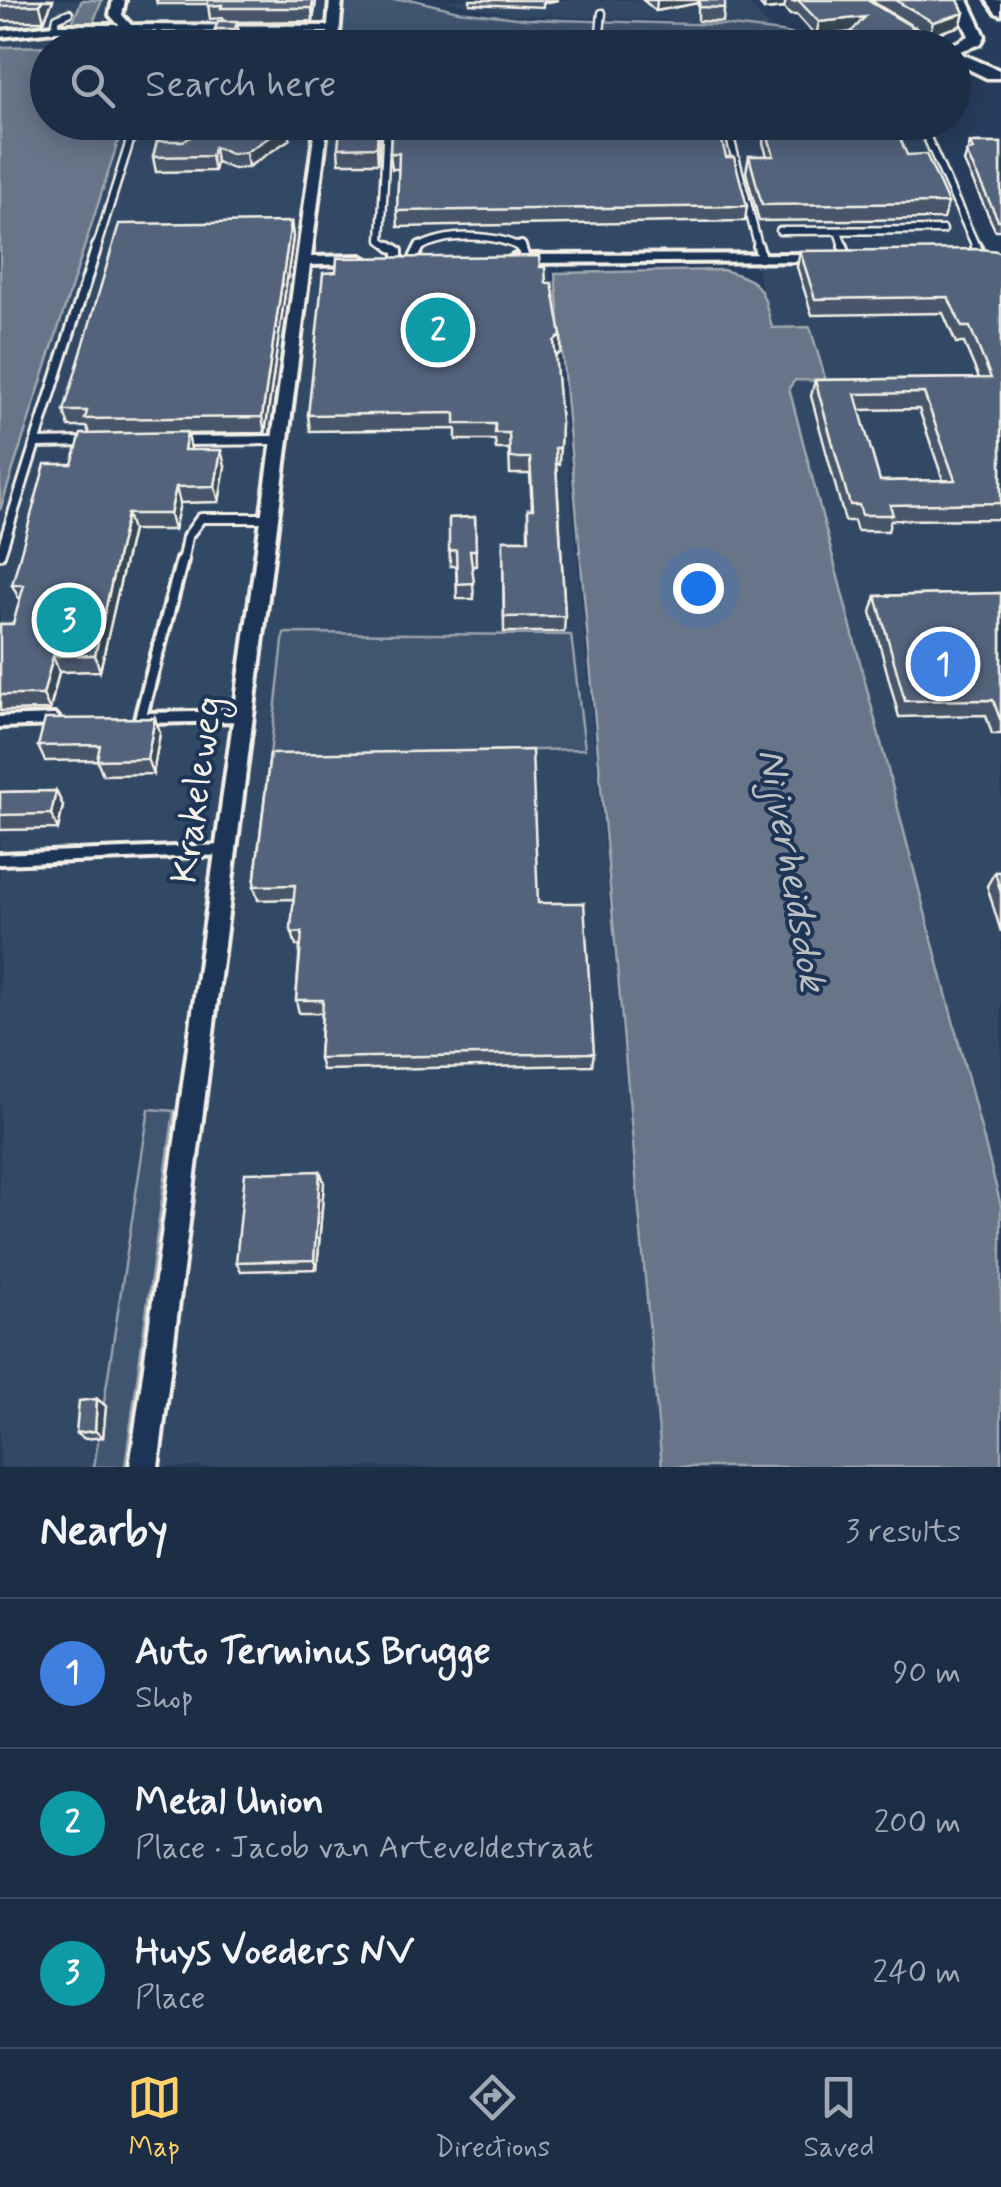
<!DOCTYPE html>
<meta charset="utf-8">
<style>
body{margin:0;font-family:Mynerve,sans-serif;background:#25364d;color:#f1f3f6}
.you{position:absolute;left:698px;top:588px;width:35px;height:35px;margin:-25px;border:8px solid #fff;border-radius:50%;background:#1a73e8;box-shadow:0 0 0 15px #1a73e833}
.badge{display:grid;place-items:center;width:65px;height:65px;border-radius:50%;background:#ffd166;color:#fff;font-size:32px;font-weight:700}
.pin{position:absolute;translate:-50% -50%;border:5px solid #fff;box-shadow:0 2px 10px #0006}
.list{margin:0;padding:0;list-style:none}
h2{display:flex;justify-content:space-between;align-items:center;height:130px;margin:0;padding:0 40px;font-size:42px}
h2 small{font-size:32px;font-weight:400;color:#a0a8b3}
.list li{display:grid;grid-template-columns:65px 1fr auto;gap:30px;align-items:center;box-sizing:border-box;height:150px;padding:0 40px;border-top:2px solid #3a4a5f}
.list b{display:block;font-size:38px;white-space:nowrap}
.list p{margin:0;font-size:32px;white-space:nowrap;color:#a0a8b3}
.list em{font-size:32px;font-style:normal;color:#a0a8b3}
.icon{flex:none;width:55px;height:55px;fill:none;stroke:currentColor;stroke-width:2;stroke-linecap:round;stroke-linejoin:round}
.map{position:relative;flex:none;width:1001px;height:1467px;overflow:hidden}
.search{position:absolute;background:#1c2e46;box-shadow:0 5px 25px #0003;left:30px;right:30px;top:30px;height:110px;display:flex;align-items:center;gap:25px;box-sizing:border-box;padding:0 35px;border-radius:55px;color:#a0a8b3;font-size:38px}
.sheet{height:580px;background:#1c2e46}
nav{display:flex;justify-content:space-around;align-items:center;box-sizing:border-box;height:140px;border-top:2px solid #3a4a5f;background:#1c2e46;font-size:28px;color:#a0a8b3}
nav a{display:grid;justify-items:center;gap:5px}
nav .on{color:#ffd166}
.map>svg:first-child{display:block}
.built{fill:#334966}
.green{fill:#40546f;stroke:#9aa2ac;stroke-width:2.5}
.water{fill:#677588;stroke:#9fa7ae;stroke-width:2.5}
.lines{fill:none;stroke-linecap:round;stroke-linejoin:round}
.lane-far2-casing{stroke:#f4f1e8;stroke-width:11}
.lane-far1-casing{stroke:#f4f1e8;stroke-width:14}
.lane-casing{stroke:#f4f1e8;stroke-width:18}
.street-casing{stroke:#f4f1e8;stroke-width:8}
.secondary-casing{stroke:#f4f1e8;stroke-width:7}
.lane-far2{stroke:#1d3557;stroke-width:6}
.lane-far1{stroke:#1d3557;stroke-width:8}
.lane{stroke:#1d3557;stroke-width:10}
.street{fill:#1d3557;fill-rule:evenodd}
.secondary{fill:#1d3557;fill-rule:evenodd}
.wall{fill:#47566a;stroke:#f4f1e8;stroke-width:2.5;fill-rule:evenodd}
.shaded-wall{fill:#394656;stroke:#f4f1e8;stroke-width:2.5}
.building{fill:#52647b;stroke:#f4f1e8;stroke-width:2.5;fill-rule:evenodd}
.labels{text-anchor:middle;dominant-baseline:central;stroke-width:8;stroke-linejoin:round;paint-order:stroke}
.street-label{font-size:38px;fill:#f4f1e8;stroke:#1d3557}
.water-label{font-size:40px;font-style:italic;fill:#bcbfc2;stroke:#1d3557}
</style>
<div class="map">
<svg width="1001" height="1467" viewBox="0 0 1001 1467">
<rect width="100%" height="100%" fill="#263d5d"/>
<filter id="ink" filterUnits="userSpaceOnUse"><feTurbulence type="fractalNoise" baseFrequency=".01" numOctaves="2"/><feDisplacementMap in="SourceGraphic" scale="20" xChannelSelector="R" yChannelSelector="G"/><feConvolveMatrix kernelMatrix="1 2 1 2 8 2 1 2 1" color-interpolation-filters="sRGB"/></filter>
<g filter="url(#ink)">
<!-- built -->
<path class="built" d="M0,0H82L63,46L3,47L0,50Z
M102,0H344L341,41L688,39L691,47L83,46Z
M446,0H745L773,30L660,20L510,15Z
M124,123H928L985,248L1001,256V1209L755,262L550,266L661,1467H0V510Z"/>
<!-- green -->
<path class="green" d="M344,0H414L458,11L525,19L723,25L782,32L846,47H762L688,39L341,41Z
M284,633L571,635L585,749L270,755Z
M149,1109L174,1111L125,1467H94Z"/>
<!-- water -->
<path class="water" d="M82,0H102L84,46L148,45L48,48V122L124,123L0,510V50L2,47L62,46Z
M723,270C764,281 762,289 772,328L810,327L826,381L795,380L789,388L1001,1206V1467H662L555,273Z"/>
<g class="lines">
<defs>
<path id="lane-far2" d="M54,28L57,18L69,13
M159,30L160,48
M599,43L602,13
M603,43H662L673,48
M332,47L461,45
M387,122L381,240L394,249
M726,122L759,249
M920,122L977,249
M780,231L943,230
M838,231L844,249
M96,249L136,122
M418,249C440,232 500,233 522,249"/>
<path id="lane-far1" d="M390,246L398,251V260
M521,246L525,259
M758,246L761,258
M843,246L847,258
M976,246L981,257
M413,260L420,246
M177,441L280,440
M36,443L90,442
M0,555L97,246
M182,563L187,537L201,518H269"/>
<path id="lane" d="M146,718L243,716
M140,719L182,560
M0,722L54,720
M0,859L225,850"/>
<path id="street" d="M113,0H125L122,15L131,25L328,26L330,0H342L338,48H326L328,32L54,31L0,37V31L54,25H119L110,15Z
M849,0H863L943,48H929Z
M316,122H328L311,257L361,256L368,260L361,264L310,265L158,1467H130Z
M826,254L833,258L831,261L515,263L508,259L515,255Z"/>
<path id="secondary" d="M952,0H968L985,36L981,44L957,52L999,70V78H987L954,62V48H946L969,36Z
M987,0H1001V15L996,13Z"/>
</defs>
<!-- lane-far2 casing -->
<use href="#lane-far2" class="lane-far2-casing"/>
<!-- lane-far1 casing -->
<use href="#lane-far1" class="lane-far1-casing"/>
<!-- lane casing -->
<use href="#lane" class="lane-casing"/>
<!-- street casing -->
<use href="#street" class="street-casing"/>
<!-- secondary casing -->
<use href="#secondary" class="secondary-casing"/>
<!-- lane-far2 -->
<use href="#lane-far2" class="lane-far2"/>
<!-- lane-far1 -->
<use href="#lane-far1" class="lane-far1"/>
<!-- lane -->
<use href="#lane" class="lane"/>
<!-- street -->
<use href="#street" class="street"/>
<!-- secondary -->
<use href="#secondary" class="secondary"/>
</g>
<!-- wall -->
<path class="wall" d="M0,0H53L44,21H0Z
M156,0H316L313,21L237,22L239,35L238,44H218L215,29L223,21V18L210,19L208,4H157Z
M470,0H559L543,3V7L470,4Z
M643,0H725L723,22L698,21V3L656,11Z
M757,0H866L914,28L911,42L905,48H856L848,45L850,32L816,36L797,15H790L784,8L764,10Z
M870,0H958L964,13L960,26L929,36Z
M341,122H381L378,163H339L338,148Z
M269,125H288L290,139L248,167L234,169L216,162L214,171L156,172L153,157L183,141Z
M765,127L907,155L948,203L943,219L759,221L746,172L749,156H767L763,143Z
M970,143H1001V230H995L964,162Z
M390,153L726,157L747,206L745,221L398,227L397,211L399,169H392Z
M291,222L293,237L265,433L188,434L191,450L225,466L219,502L180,503L174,530H132L100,671L59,672L50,710L0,711V624H13L20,601L12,585L72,464L89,434L87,427H69L64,411Z
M800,251L1001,254V519L891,520L888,531H857L854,521H845L811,396L815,380L979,378L964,343H956L943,313L812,315L797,267ZM919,409L943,480L880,481L859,410Z
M546,283L561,336V352L555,356L561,423L559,464H556L565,616L564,632H504L503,540H528V509H532L530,474H510L509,449H496L495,440H456V429L310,431L308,415Z
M475,517L476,566H472L474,599H457L456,566H450L449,518Z
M1001,593V734H992L986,715L899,717L871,612L876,596Z
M160,733L153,774L103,775L97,760L45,761L38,746Z
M270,754L538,903L594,1053L592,1065L322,1070L319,1058L322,1013H299L296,1000L300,946H296L291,929L294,899L258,900L254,886Z
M56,791L63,806L58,829L0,830V792Z
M995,872H1001V932L987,886Z
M320,1171L324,1182L317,1269L241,1271L236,1262Z
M97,1399L106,1406L103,1437L85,1439L76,1433Z"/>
<!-- shaded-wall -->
<path class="shaded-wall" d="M42,0H53L44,21L40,5Z
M313,0H316L313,21L312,8Z
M657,0H699L698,3L656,11Z
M765,0H786L784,8L764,10Z
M964,13L960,26L929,36L933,22Z
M865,17L862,31L816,36L819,22Z
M237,21L239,35L238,44L235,29Z
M914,28L911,42L905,48H896L897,45Z
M378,122H381L378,163L377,147Z
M288,125L290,139L248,167L246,152Z
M214,147L216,162L214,171L211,156Z
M291,222L293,237L265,433L262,417Z
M561,336V352L554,357V341Z
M187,432L191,449L188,466L184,450Z
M221,450L225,466L219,502L215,486Z
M176,487L180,503L174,530L170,514Z
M127,514L132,530L100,671L95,655Z
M53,656L59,672L50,710L43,695Z
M155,718L160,733L153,774L147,759Z
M56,791L63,806L58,829L51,814Z
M320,1171L324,1182L317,1269L314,1260Z
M97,1399L106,1406L103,1437L95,1431Z"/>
<!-- building -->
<path class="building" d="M0,0H42L40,5L0,6Z
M208,0H313L312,8H221L222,5L208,6Z
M700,0H725V8L699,7Z
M791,0H867L914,28L897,45L851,32L865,17L819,22L799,1L792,2Z
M895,0H958L964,13L933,22Z
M218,21H237L235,29H215Z
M614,38L616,48H449V40Z
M218,122H269V125H288L246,152L231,154L214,147L211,156L153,157L157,141H183Z
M341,122H378L377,147L338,148Z
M392,122H717L726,157H734L747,206L397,211L399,153H390Z
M895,126L907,155L926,154L948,203L762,205L749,156H774L765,127Z
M970,143H1001V220H998L966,152L973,150Z
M291,222L262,417L85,419L87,411H64L119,224Z
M980,249L997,251L1001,254V503L890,505L893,515H862L859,505H850L815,380L991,378L970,327H962L948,297L815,299L800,251ZM924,393L955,480L880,481L855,394Z
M539,256L540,267H545L546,283H552L561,336L554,341L561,423L560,448H555L565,616L504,617L503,540H529L528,509H533L530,458H510L509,433H495V424H455V413L308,415L323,273L336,272L337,258Z
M187,432L184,450H221L215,486L176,487L170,514H127L95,655L53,656L43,695H0V624H13L24,585H12L45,464H72L81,434Z
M475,517L476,550H470L474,583L457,584L456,550L449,551V518Z
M1001,593V719H1000L993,700L905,701L876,596Z
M155,718L147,759L97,760L100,745L38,746L45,719Z
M532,750L538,903H584L594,1053L319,1058L323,1000H296L302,932L292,933L291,929L295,885L254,886L270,754Z
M56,791L51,814L0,815V792Z
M995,872H1001V893Z
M320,1171L314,1260L236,1262L245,1173Z
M97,1399L95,1431L76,1433L79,1401Z"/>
</g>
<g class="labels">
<!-- street labels -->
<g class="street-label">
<text transform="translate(198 790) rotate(-82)">Krakeleweg</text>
</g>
<!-- water labels -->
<g class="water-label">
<text transform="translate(791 870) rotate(80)">Nijverheidsdok</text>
</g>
</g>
</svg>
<div class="you"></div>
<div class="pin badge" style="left:943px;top:664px;background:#3f7fe0">1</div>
<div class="pin badge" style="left:438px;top:330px;background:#0f9aa8">2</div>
<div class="pin badge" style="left:69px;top:620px;background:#0f9aa8">3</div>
<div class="search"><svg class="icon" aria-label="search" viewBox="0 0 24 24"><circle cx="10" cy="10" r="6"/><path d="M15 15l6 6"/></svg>Search here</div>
</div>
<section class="sheet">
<h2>Nearby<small>3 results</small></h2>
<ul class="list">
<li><span class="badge" style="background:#3f7fe0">1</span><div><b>Auto Terminus Brugge</b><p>Shop</p></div><em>90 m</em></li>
<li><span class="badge" style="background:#0f9aa8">2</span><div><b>Metal Union</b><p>Place · Jacob van Arteveldestraat</p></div><em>200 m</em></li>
<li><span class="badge" style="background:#0f9aa8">3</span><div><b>Huys Voeders NV</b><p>Place</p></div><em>240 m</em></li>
</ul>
</section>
<nav>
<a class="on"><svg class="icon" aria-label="map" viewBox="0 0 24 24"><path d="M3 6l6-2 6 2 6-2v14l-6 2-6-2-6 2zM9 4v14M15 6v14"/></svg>Map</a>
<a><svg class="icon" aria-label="directions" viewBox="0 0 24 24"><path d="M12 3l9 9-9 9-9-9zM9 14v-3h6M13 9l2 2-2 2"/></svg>Directions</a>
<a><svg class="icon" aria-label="saved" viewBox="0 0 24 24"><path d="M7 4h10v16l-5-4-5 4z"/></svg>Saved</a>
</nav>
